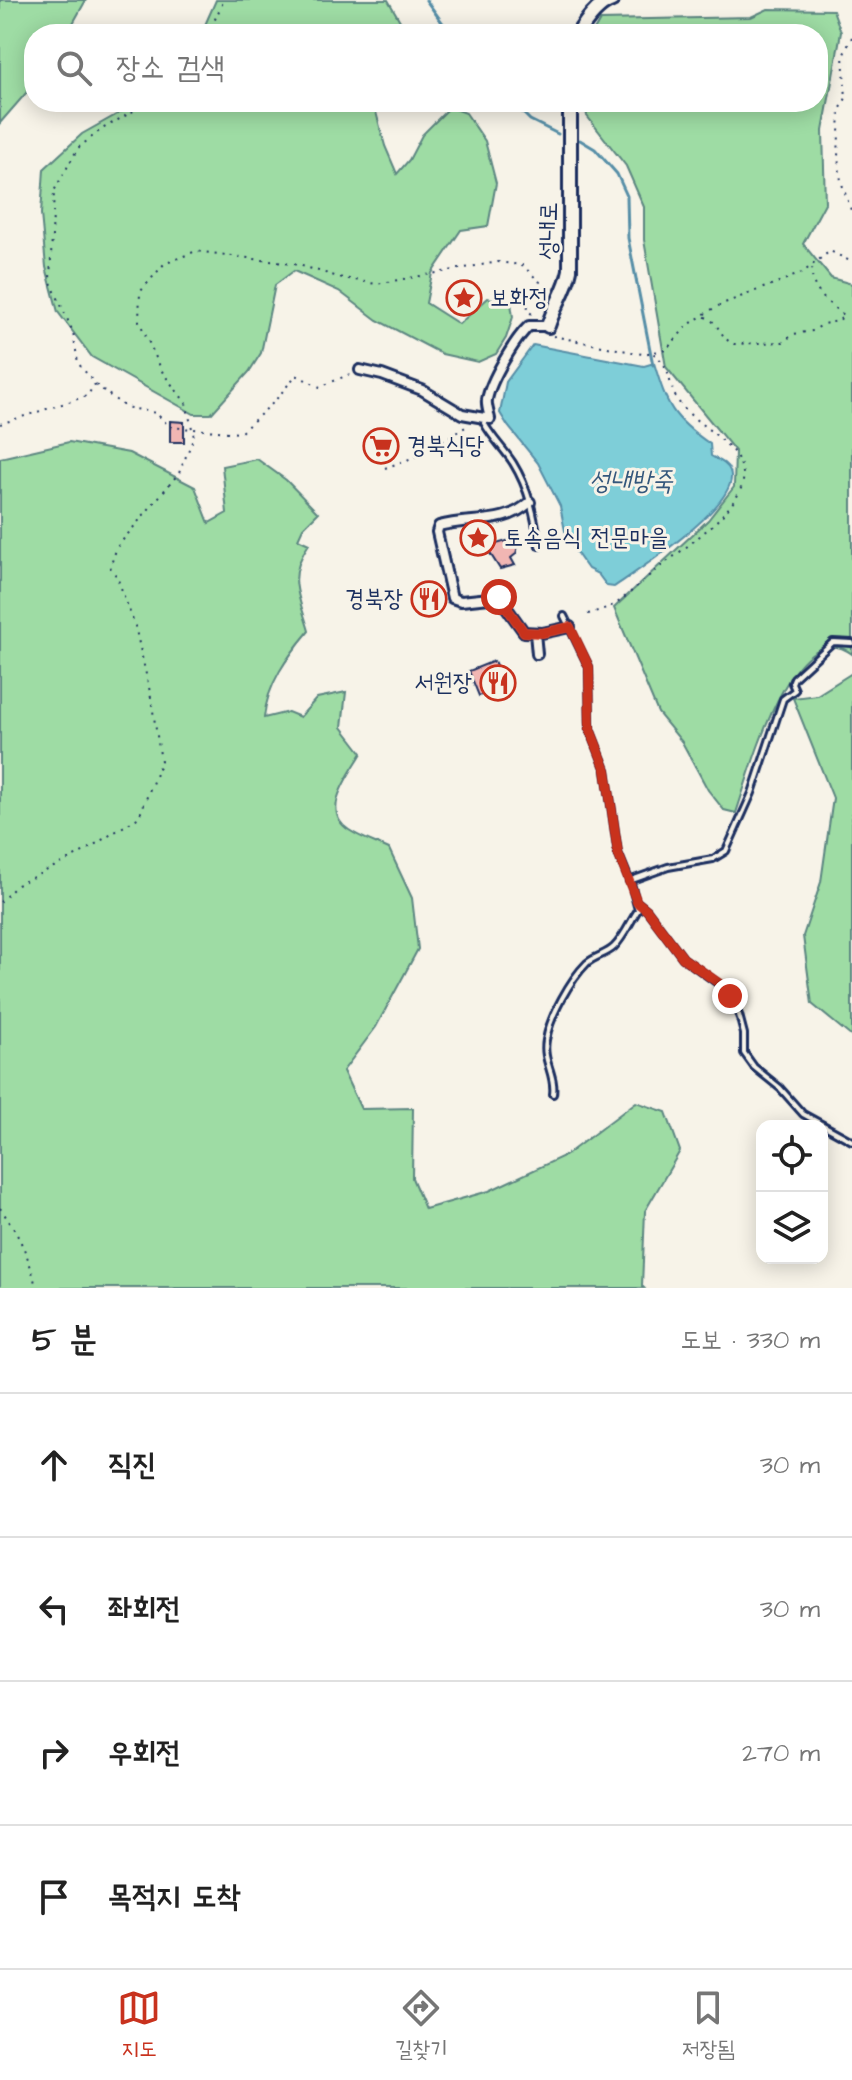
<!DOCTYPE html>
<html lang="ko">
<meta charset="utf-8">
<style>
body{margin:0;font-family:"Architects Daughter","Poor Story",sans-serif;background:#f2f2f2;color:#222}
.controls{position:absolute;right:24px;bottom:24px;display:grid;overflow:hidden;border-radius:16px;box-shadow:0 4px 20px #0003}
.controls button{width:72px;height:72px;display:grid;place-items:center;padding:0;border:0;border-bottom:2px solid #e0e0e0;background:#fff;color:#222;font:40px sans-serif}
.stop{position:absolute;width:24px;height:24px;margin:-18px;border:6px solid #c8321e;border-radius:50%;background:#fff}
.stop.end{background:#c8321e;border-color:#fff;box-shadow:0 2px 8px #0008}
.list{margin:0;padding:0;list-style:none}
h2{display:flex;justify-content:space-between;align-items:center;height:104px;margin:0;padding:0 32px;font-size:34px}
h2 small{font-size:26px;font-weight:400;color:#767676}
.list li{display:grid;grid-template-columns:52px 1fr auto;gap:24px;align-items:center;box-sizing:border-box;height:144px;padding:0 32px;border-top:2px solid #e0e0e0}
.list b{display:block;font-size:30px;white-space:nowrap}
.list em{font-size:26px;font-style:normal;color:#767676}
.icon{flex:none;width:44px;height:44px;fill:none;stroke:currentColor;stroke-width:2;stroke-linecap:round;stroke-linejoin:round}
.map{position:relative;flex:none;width:852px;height:1288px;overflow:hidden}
.search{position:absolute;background:#fff;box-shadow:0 4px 20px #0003;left:24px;right:24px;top:24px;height:88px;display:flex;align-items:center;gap:20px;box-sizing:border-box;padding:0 28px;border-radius:32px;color:#767676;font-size:30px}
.sheet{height:680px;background:#fff}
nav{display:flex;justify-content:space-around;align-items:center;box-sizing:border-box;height:112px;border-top:2px solid #e0e0e0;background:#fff;font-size:22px;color:#767676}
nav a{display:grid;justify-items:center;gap:4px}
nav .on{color:#c8321e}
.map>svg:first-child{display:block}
.green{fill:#9edca4;stroke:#5c8681;stroke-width:2}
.water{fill:#7eced8;stroke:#568ea7;stroke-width:2}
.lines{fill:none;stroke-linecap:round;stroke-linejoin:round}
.stream{stroke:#568ea7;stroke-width:3}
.building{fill:#f1b6b3;stroke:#1b2f5e;stroke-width:2}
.lane-casing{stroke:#1b2f5e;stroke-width:10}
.street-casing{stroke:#1b2f5e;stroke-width:14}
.secondary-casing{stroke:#1b2f5e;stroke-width:18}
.path{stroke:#1b2f5e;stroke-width:2;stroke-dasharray:2 6;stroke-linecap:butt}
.lane{stroke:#f7f3e8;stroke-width:4}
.street{stroke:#f7f3e8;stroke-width:8}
.secondary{stroke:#f7f3e8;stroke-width:12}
.route{stroke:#c8321e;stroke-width:10}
.labels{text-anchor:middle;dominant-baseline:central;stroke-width:6;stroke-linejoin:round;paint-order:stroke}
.street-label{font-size:24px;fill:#1b2f5e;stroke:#f7f3e8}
.poi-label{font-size:24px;fill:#1b2f5e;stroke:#f7f3e8;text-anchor:start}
.water-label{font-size:26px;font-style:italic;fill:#34577c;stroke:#f7f3e8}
</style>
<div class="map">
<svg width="852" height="1288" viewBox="0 0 852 1288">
<rect width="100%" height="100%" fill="#f7f3e8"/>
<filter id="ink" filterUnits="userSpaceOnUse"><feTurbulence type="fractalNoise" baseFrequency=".0125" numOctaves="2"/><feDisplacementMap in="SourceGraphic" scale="16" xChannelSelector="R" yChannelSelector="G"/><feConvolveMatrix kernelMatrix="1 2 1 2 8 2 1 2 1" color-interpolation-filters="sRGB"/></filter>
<g filter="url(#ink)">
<!-- green -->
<path class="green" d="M0,0H86L67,34H34V84L0,123Z
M216,0H388L407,33L201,34Z
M768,9L833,10L841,32L823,131L825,203L803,244L831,278L852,284V654C792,609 749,776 736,813L724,810L708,790L682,742L658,713L614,608L708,520L734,487L735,451L666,367L644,240V207L626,166L587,116L585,102H818V34H592L600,20L751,17Z
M139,102H382L376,112L385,146L397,174L409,160L422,135L450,107L466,113L485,141L496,183L488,226L461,230L432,273L426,303L459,324L488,298L511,303L513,317L506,338L496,354L478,362L442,354L377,320L339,291L294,271L275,285L261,353L249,372L211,414H194L92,357L58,312L46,267L41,214L44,169L82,134Z
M69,442L129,453L195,487L209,523L227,513L222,466L257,459L286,480L318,513L303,528L298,539L309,544C286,577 299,596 309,631C288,656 267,684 264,718L288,712L300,717L317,698L346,692L342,727L362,753C350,774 319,811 349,830C361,838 376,843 389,849L412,898L418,949L376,1027L343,1071L361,1109L413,1108L412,1178L425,1209L489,1191L566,1155L636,1102L666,1112L680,1151L645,1211L642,1286L644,1288H0V458Z
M852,673V1037L812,1004L803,936L821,882L833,798L793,698L817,695Z"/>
<!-- water -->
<path class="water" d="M533,345L644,366L654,363C667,406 672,418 710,444L711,456C718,460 727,463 730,471C743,503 637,571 614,587L607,586L598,574L588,569L576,552L565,531L560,506L538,463L508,426L500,413L506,382Z"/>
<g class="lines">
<!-- stream -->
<path class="stream" d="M426,0L444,25L443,34
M512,102L530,120L558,134
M580,140L595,149L617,174L627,196L628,238L653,365"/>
</g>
<!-- building -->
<path class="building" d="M170,421L184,422V442H170Z
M510,540L518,546L516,554L511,558L515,565L500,569L486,547Z
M494,661L505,685L479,696L469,671Z"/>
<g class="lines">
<defs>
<path id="lane" d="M488,420L484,423C492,438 504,449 513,463C529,489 535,517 539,546
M629,881L668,867L713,859L726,851L752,793L783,699L795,690L792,683L794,678L833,642L852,643
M637,902L647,910L683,958L727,990L739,1015L744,1034V1053L754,1067L780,1088L803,1114L852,1141
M553,1094C556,1075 542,1061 546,1040C550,1016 570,980 587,963C595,956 607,954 614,947C624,937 630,922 638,910L632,887L618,853L606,770L590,729L589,667L564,616"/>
<path id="street" d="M360,370L382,375L422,390L462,414L490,419C489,413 486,405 487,400C490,381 515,339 529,326H548
M530,502C505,526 470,517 439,526L437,532L452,598L461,601L499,597L524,632L542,633L570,627
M535,633L537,654"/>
<path id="secondary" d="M578,34C586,21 597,5 612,0
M548,326C554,306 566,291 570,270V102"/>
</defs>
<!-- lane casing -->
<use href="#lane" class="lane-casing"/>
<!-- street casing -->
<use href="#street" class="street-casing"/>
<!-- secondary casing -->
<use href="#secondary" class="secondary-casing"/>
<!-- path -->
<path class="path" d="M851,13L852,19
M208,34L224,0
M852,37L843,56L846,98L840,110L838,157L841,181L852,213
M705,317C720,322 720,339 734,344L783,342L794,334L813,331L823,324L838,321L844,316C828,302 807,289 813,265
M553,336L642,354L666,350L687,326L709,311L722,304L802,273L830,251L852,262
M96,385L125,407L156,413L170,427L240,433L274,402L296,375L320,387L350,374
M0,424L87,396L95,384L78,363L73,332L50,280L54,191L78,148L102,129L149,102
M385,468L415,457L469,425
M588,614C598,611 608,608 617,603C632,592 645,578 660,567C682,550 749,504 743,473C737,441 699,428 681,405C665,385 675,370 653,353
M0,902L17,885L78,855L139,817L161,761L150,692L135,626L117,577L110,567L117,547L179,473L194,437L186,403L163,373L139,321L140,292L164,264L196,251L299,265L338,277L376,284L498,262L522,265L540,282L538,291L527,297L528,311L536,317
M0,1208C18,1233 30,1257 36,1288"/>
<!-- lane -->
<use href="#lane" class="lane"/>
<!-- street -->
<use href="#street" class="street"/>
<!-- secondary -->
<use href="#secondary" class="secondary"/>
</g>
</g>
<g class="lines" filter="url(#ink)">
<!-- route -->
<path class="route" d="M499,597L524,632L542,633L570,627L589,667L590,729L606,770L618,853L637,902L647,910L683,958L723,986L730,996"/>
</g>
<!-- icons -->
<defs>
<symbol id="sight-ring" viewBox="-11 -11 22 22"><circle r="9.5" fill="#f7f3e8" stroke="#c8321e" stroke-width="1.5"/><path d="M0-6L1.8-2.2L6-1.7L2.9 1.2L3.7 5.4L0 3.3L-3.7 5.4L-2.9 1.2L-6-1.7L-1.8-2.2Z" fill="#c8321e"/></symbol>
<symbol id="supermarket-ring" viewBox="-11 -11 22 22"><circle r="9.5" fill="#f7f3e8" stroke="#c8321e" stroke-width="1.5"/><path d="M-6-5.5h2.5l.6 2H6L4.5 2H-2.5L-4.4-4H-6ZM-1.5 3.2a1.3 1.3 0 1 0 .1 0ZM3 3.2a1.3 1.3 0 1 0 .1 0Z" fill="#c8321e"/></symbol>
<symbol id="restaurant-ring" viewBox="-11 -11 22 22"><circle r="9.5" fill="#f7f3e8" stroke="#c8321e" stroke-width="1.5"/><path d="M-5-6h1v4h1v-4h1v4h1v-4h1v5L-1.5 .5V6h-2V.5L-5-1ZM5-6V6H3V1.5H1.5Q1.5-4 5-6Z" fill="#c8321e"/></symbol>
</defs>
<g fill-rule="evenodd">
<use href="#sight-ring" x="444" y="278" width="40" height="40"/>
<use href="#supermarket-ring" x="361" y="426" width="40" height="40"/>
<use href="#sight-ring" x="458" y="518" width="40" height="40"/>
<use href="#restaurant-ring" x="409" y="579" width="40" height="40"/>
<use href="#restaurant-ring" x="478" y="663" width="40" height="40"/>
</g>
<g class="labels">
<!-- street labels -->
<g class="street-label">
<text transform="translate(549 231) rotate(-89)">성내로</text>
</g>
<!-- poi labels -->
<g class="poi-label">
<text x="490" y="298">보화정</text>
<text x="407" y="446">경북식당</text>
<text x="504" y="538">토속음식 전문마을</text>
<text x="403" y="599" text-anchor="end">경북장</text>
<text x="472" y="683" text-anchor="end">서원장</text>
</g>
<!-- water labels -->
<g class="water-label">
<text x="631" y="481">성내방죽</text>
</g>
</g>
</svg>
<div class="controls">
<button><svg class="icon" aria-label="locate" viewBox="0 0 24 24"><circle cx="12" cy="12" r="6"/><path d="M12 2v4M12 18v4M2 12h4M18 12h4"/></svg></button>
<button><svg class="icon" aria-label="layers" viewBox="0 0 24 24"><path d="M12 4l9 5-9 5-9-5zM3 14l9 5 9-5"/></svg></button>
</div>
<div class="stop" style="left:499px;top:597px"></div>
<div class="stop end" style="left:730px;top:996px"></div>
<div class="search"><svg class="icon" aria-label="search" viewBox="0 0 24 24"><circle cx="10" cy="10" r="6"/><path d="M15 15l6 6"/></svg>장소 검색</div>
</div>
<section class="sheet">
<h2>5 분<small>도보 · 330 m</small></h2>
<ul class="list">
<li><svg class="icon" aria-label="ahead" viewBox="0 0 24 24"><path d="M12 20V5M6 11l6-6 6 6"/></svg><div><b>직진</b></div><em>30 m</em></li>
<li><svg class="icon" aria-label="left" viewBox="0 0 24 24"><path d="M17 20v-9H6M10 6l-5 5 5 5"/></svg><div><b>좌회전</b></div><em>30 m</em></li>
<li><svg class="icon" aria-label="right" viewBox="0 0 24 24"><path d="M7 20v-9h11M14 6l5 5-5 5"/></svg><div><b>우회전</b></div><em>270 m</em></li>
<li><svg class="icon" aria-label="arrive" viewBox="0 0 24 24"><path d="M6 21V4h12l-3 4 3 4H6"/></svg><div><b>목적지 도착</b></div></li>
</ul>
</section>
<nav>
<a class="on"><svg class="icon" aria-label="map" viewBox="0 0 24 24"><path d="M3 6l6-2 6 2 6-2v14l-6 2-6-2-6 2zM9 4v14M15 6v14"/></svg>지도</a>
<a><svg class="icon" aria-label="directions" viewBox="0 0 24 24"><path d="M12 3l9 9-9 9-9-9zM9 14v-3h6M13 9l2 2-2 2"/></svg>길찾기</a>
<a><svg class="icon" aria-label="saved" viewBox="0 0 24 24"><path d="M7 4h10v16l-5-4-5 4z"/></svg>저장됨</a>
</nav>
